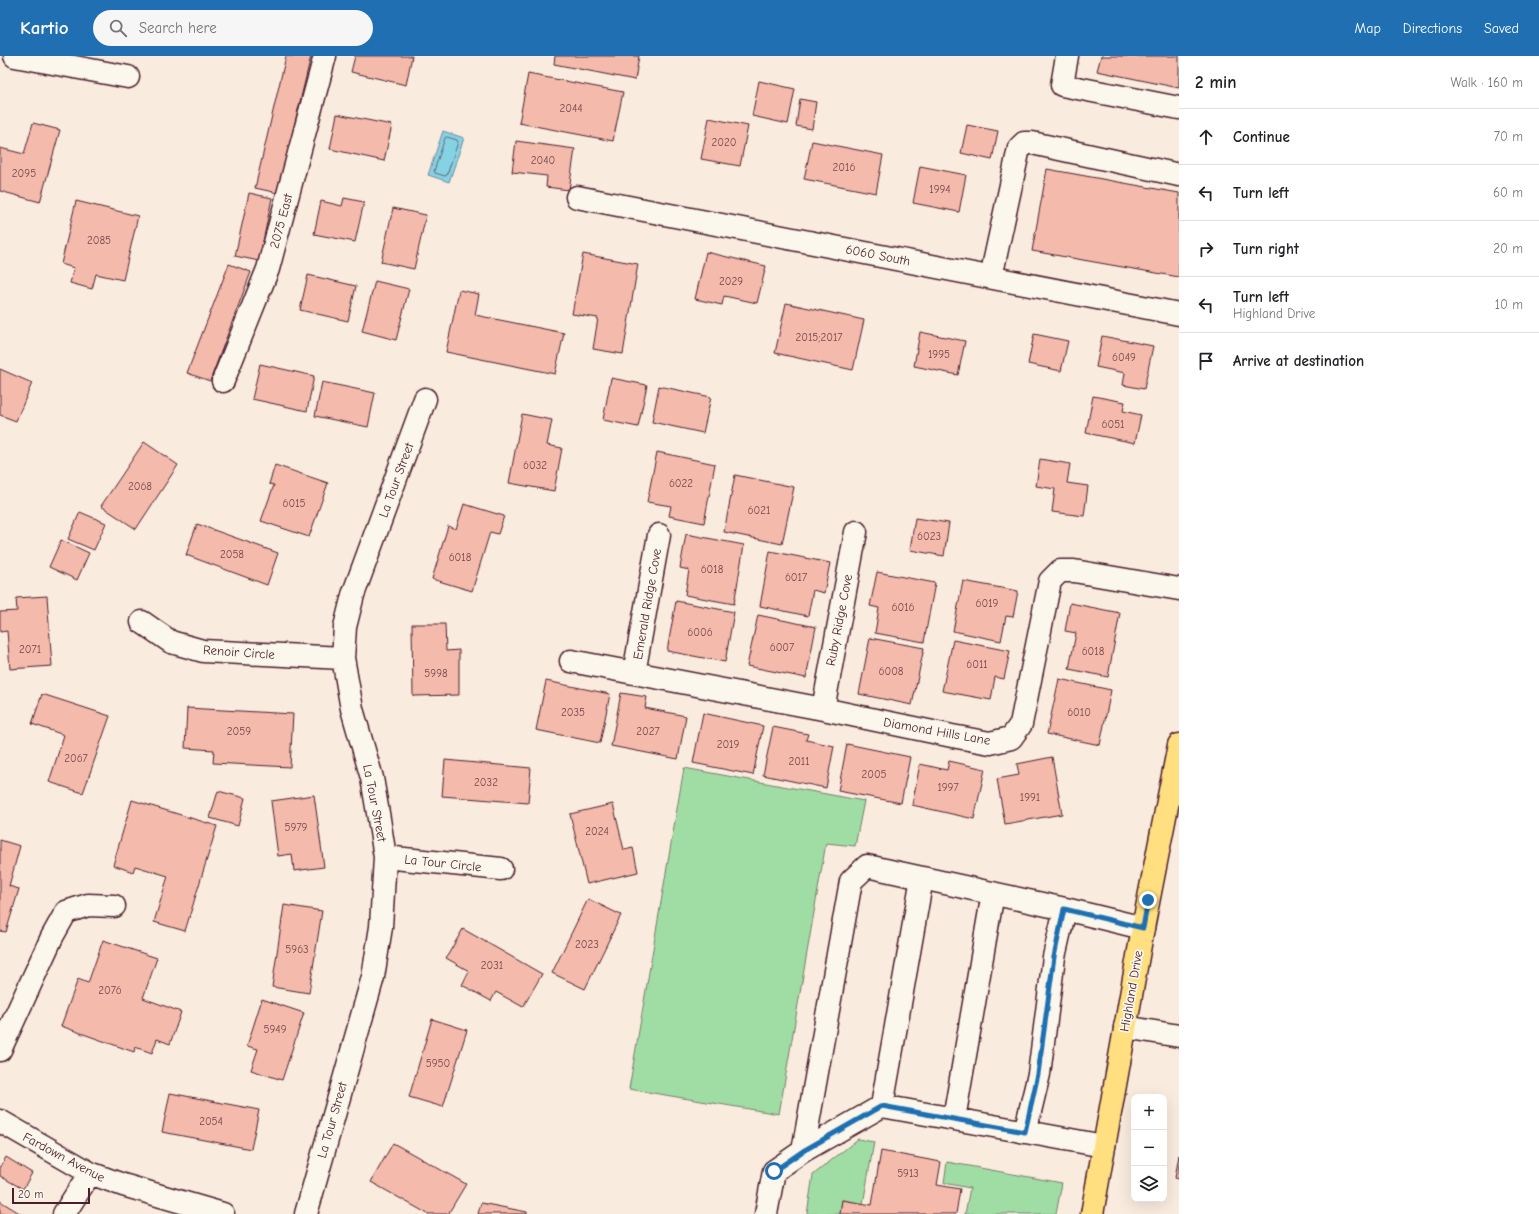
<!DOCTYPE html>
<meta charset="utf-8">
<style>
body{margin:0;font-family:"Comic Neue",sans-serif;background:#f6f6f6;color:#202124}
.controls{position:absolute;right:12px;bottom:12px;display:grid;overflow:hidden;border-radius:8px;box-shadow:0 4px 16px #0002}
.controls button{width:36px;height:36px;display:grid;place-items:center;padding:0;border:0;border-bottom:1px solid #e0e0e0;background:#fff;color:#202124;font:20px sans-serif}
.scale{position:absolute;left:12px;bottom:10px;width:78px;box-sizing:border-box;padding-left:4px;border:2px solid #4a1f2b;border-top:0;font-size:11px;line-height:14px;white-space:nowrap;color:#4a1f2b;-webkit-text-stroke:3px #fbf7ec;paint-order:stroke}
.stop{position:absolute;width:12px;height:12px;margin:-9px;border:3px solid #1f6fb2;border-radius:50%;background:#fff}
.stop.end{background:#1f6fb2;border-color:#fff;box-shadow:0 1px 4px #0008}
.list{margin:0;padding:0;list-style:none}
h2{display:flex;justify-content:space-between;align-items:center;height:52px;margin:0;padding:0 16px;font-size:17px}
h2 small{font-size:13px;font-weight:400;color:#757577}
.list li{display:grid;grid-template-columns:26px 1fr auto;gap:12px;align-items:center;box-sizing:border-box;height:56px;padding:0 16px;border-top:1px solid #e0e0e0}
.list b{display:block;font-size:15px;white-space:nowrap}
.list p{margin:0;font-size:13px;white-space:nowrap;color:#757577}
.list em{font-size:13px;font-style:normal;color:#757577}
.icon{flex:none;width:22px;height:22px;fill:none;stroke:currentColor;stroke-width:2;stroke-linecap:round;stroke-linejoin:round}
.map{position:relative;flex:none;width:1179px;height:1158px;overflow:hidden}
header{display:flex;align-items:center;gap:24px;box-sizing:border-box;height:56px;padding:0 20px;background:#1f6fb2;color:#fff}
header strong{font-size:19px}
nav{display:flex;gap:22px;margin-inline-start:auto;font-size:14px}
.search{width:280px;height:36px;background:#f6f6f6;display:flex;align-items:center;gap:10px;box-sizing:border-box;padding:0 14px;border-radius:22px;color:#757577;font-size:15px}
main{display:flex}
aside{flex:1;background:#fff}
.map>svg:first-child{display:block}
.green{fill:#a0dda5;stroke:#757e68}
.water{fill:#85d2e5;stroke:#6d8a9b}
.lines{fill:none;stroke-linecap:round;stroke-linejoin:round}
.shore{stroke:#626775;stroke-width:1}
.building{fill:#f4baac;stroke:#4a1f2b}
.minor-casing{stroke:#4a1f2b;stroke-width:25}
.major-casing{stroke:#4a1f2b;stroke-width:25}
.minor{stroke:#fbf7ec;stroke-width:22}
.major{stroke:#ffdf80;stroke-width:22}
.route{stroke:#1f6fb2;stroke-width:5}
.labels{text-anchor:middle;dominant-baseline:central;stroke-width:3.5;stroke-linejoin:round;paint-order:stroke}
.number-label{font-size:11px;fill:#74464b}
.street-label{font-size:13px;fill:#4a1f2b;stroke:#fbf7ec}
</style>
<header>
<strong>Kartio</strong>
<div class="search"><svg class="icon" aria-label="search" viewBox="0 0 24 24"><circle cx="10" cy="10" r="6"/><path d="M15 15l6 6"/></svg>Search here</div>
<nav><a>Map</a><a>Directions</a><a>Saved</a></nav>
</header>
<main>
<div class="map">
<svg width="1179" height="1158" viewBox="0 0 1179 1158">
<rect width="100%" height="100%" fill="#faebdf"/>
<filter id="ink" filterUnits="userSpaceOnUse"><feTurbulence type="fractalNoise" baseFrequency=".025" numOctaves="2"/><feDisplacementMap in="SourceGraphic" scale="8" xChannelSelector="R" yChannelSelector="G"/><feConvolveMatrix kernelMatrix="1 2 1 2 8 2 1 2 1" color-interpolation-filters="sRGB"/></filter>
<g filter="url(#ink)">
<!-- green -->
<path class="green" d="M684,712L864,745L855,790L826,787L779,1058L629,1033Z
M858,1083L874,1086L863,1148L842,1144L840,1158H807L813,1119Z
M947,1106L1062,1127L1056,1158H965L970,1132L944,1127Z"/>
<!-- water -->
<path class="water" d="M443,75L464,82L449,126L428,119Z"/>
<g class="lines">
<!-- shore -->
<path class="shore" d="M447,81L457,84L458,86L447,119L445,120L435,117L434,115L445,82Z"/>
</g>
<!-- building -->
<path class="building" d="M286,0H311L278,137L255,132Z
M355,0H412L406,29L351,16Z
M555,0H639L635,24L554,8Z
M1101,0H1179V32L1097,15Z
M528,18L623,36L613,85L519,67Z
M759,25L795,33L788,68L752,60Z
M800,43L816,46L812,73L796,70Z
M337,58L392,69L384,105L330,93Z
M709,62L748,70L740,110L701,103Z
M33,67L60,74L40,146L0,135V92L24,98Z
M967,69L998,75L992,104L961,97Z
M516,85L575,93L569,134L546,131L547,120L512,116Z
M812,85L883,99L876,137L804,123Z
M920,110L966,119L959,156L913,147Z
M1047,113L1179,137V221L1032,195Z
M249,137L272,142L259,205L235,200Z
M344,142L364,146L355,186L314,178L321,145L342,150Z
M76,145L138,160L123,224L96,218L92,233L70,227L74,212L61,208Z
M393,152L426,159L414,213L381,206Z
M706,196L766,210L757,247L724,240L722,249L695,243Z
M583,198L638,208L623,298L593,293L598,262L572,258Z
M229,208L251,216L210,325L187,317Z
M308,219L356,230L348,265L300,254Z
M375,225L409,233L396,284L362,275Z
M459,234L479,238L475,259L564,277L555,318L446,296Z
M786,247L864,264L853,314L775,297Z
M920,276L965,285L958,319L914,310Z
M1034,278L1068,285L1061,315L1028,308Z
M1102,280L1153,290L1144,333L1123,329L1125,317L1096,311Z
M260,308L314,320L307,355L252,343Z
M0,313L32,327L16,365L0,359Z
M611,322L647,329L638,371L603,364Z
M322,326L375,337L368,371L315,360Z
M659,330L711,341L703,377L652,366Z
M1093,340L1125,346L1123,355L1141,359L1135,387L1086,377Z
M522,358L552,364L547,389L562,392L554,435L509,427Z
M144,386L178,409L136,473L101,450Z
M657,396L715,408L704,467L669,460L671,450L647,446Z
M1040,403L1070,408L1067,427L1088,430L1084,460L1052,456L1055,433L1036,430Z
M275,409L328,427L309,481L261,465L274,429L269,428Z
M735,419L794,431L782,488L724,476Z
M464,448L504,460L498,478L490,476L472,535L432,523L448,470L456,473Z
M80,456L106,467L94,494L68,483Z
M915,462L949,467L944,500L910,494Z
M197,468L278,497L267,529L186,499Z
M686,478L744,489L734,548L685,539L689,514L680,512Z
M61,484L89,497L77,524L49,511Z
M770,495L830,507L824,537L813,534L808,560L760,550Z
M877,516L935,527L924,586L875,577L879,552L870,550Z
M963,525L1018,535L1013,561L1006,560L1001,585L953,575Z
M47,540L52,610L10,613L7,575L0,576V556L17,555L16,542Z
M676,545L734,556L725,606L667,595Z
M1070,547L1120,557L1108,621L1069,613L1076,577L1065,575Z
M758,559L816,571L806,622L747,610Z
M412,568H445L446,595L459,594V639L413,640Z
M870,582L924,592L912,649L859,638Z
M953,584L1010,595L1004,623L995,621L991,644L942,635Z
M1059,623L1111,634L1100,689L1047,678Z
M546,625L610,638L600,687L536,674Z
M621,637L647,641L645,652L686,660L678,703L611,690Z
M42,638L110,660L83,737L49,726L64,679L32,668Z
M187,652L293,658L290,711L213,707L214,694L185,692Z
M703,657L763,670L753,719L693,707Z
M773,671L808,678L806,684L834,690L826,732L763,719Z
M847,688L910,701L901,747L838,735Z
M1052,701L1062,758L1005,768L997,723L1019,719L1017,708Z
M445,704L531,712L528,747L442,740Z
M949,705L985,713L974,763L912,749L920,708L947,714Z
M218,735L245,742L238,770L210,762Z
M314,739L324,811L294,815L292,798L278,800L271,745Z
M132,744L217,770L185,875L154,866L168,820L135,810L133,816L113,809Z
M613,748L624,794L633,792L638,816L587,828L570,758Z
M0,784L20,790L9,830L19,833L6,876L0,875Z
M588,843L621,859L585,933L552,917Z
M284,849L322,855L309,937L272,931Z
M463,873L542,918L523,951L496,936L491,945L462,929L469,915L446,902Z
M103,884L157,902L143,942L181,956L170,988L157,983L152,997L135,991L134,996L61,970L78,923L88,927Z
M262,943L304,957L282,1024L251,1014L258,993L247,990Z
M432,963L467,974L443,1051L409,1041Z
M170,1037L259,1054L251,1093L162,1076Z
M393,1087L466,1128L448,1158H428L371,1126Z
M881,1095L941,1106L937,1129L960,1133L956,1158H840L842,1144L872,1149Z
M1179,1099V1123L1175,1122Z
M6,1101L32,1117L23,1133L0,1120V1112Z
M0,1145L21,1158H0Z
M481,1147L527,1156V1158H478Z"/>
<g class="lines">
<defs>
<path id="minor" d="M15,0L128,21
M1067,0L1062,29L1179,52
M577,141L1179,258
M991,221L1019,92L1024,87H1032L1179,119
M223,325L268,213L325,0
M142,566L171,586L203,595L343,602
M571,605L823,653L952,680L990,687L1011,682L1021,668L1050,525L1060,515H1074L1179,533
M634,617L659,479
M823,653L856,476
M385,801L501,813
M1125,971L1179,980
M0,994L52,881L66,856L88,849L114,850
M882,1050L922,822
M954,1063L993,837
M0,1065L90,1117L123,1129L223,1158
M1025,1076L1039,1018L1054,901L1065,853L1143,872
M803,1095L851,825L867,810L1065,853
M64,1158L90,1117
M306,1158L373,921L381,871L385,801L379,763L372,722L352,653L343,602L345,571L353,539L425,343
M766,1158L774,1115L803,1095L882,1050L1104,1090"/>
<path id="major" d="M1092,1158L1143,872L1179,689"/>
</defs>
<!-- minor casing -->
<use href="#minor" class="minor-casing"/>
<!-- major casing -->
<use href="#major" class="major-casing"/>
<!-- minor -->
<use href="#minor" class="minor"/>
<!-- major -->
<use href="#major" class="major"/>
</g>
</g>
<g class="lines" filter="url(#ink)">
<!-- route -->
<path class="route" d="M774,1115L803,1095L882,1050L1025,1076L1038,1018L1054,901L1064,853L1143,872L1148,844"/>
</g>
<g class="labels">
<!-- number labels -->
<g class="number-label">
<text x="571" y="52">2044</text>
<text x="724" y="86">2020</text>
<text x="543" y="104">2040</text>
<text x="844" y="111">2016</text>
<text x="24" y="117">2095</text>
<text x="940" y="133">1994</text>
<text x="99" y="184">2085</text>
<text x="731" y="225">2029</text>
<text x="819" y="281">2015;2017</text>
<text x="939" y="298">1995</text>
<text x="1124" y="301">6049</text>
<text x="1113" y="368">6051</text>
<text x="535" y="409">6032</text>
<text x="681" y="427">6022</text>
<text x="140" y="430">2068</text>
<text x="294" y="447">6015</text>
<text x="759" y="454">6021</text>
<text x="929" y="480">6023</text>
<text x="232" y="498">2058</text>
<text x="460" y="501">6018</text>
<text x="712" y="513">6018</text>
<text x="796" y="521">6017</text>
<text x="987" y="547">6019</text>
<text x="903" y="551">6016</text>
<text x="700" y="576">6006</text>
<text x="782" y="591">6007</text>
<text x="30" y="593">2071</text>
<text x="1093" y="595">6018</text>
<text x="977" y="608">6011</text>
<text x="891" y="615">6008</text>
<text x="436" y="617">5998</text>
<text x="573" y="656">2035</text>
<text x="1079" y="656">6010</text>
<text x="239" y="675">2059</text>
<text x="648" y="675">2027</text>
<text x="728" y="688">2019</text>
<text x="76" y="702">2067</text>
<text x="799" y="705">2011</text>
<text x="874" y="718">2005</text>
<text x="486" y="726">2032</text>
<text x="948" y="731">1997</text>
<text x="1030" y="741">1991</text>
<text x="296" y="771">5979</text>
<text x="597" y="775">2024</text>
<text x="587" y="888">2023</text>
<text x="297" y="893">5963</text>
<text x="492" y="909">2031</text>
<text x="110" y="934">2076</text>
<text x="275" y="973">5949</text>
<text x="438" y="1007">5950</text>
<text x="211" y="1065">2054</text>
<text x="908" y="1117">5913</text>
</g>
<!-- street labels -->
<g class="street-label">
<text transform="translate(281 165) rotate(-75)">2075 East</text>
<text transform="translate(878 199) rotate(11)">6060 South</text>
<text transform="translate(396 424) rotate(-70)">La Tour Street</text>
<text transform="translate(647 548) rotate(-80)">Emerald Ridge Cove</text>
<text transform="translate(839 564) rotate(-79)">Ruby Ridge Cove</text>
<text transform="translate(239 596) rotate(4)">Renoir Circle</text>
<text transform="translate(937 675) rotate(10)">Diamond Hills Lane</text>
<text transform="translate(375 747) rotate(79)">La Tour Street</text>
<text transform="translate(443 807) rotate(6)">La Tour Circle</text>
<text transform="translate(1131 935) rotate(-80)">Highland Drive</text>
<text transform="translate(332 1064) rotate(-74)">La Tour Street</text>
<text transform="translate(64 1101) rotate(28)">Fardown Avenue</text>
</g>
</g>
</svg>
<div class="controls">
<button>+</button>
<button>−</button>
<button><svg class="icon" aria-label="layers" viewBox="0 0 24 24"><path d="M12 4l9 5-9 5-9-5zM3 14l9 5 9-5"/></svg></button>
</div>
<div class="scale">20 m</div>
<div class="stop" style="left:774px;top:1115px"></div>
<div class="stop end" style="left:1148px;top:844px"></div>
</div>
<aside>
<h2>2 min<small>Walk · 160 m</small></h2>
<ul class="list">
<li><svg class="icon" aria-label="ahead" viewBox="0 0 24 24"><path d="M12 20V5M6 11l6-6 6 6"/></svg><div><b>Continue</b></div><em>70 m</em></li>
<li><svg class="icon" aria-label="left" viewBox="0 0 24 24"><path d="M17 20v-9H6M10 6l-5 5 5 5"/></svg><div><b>Turn left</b></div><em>60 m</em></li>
<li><svg class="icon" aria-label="right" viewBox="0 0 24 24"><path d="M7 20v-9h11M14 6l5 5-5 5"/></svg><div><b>Turn right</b></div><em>20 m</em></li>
<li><svg class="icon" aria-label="left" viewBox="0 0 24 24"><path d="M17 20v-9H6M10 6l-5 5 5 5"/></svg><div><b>Turn left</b><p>Highland Drive</p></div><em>10 m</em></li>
<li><svg class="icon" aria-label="arrive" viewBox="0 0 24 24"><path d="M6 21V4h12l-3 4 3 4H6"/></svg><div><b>Arrive at destination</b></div></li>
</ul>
</aside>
</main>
